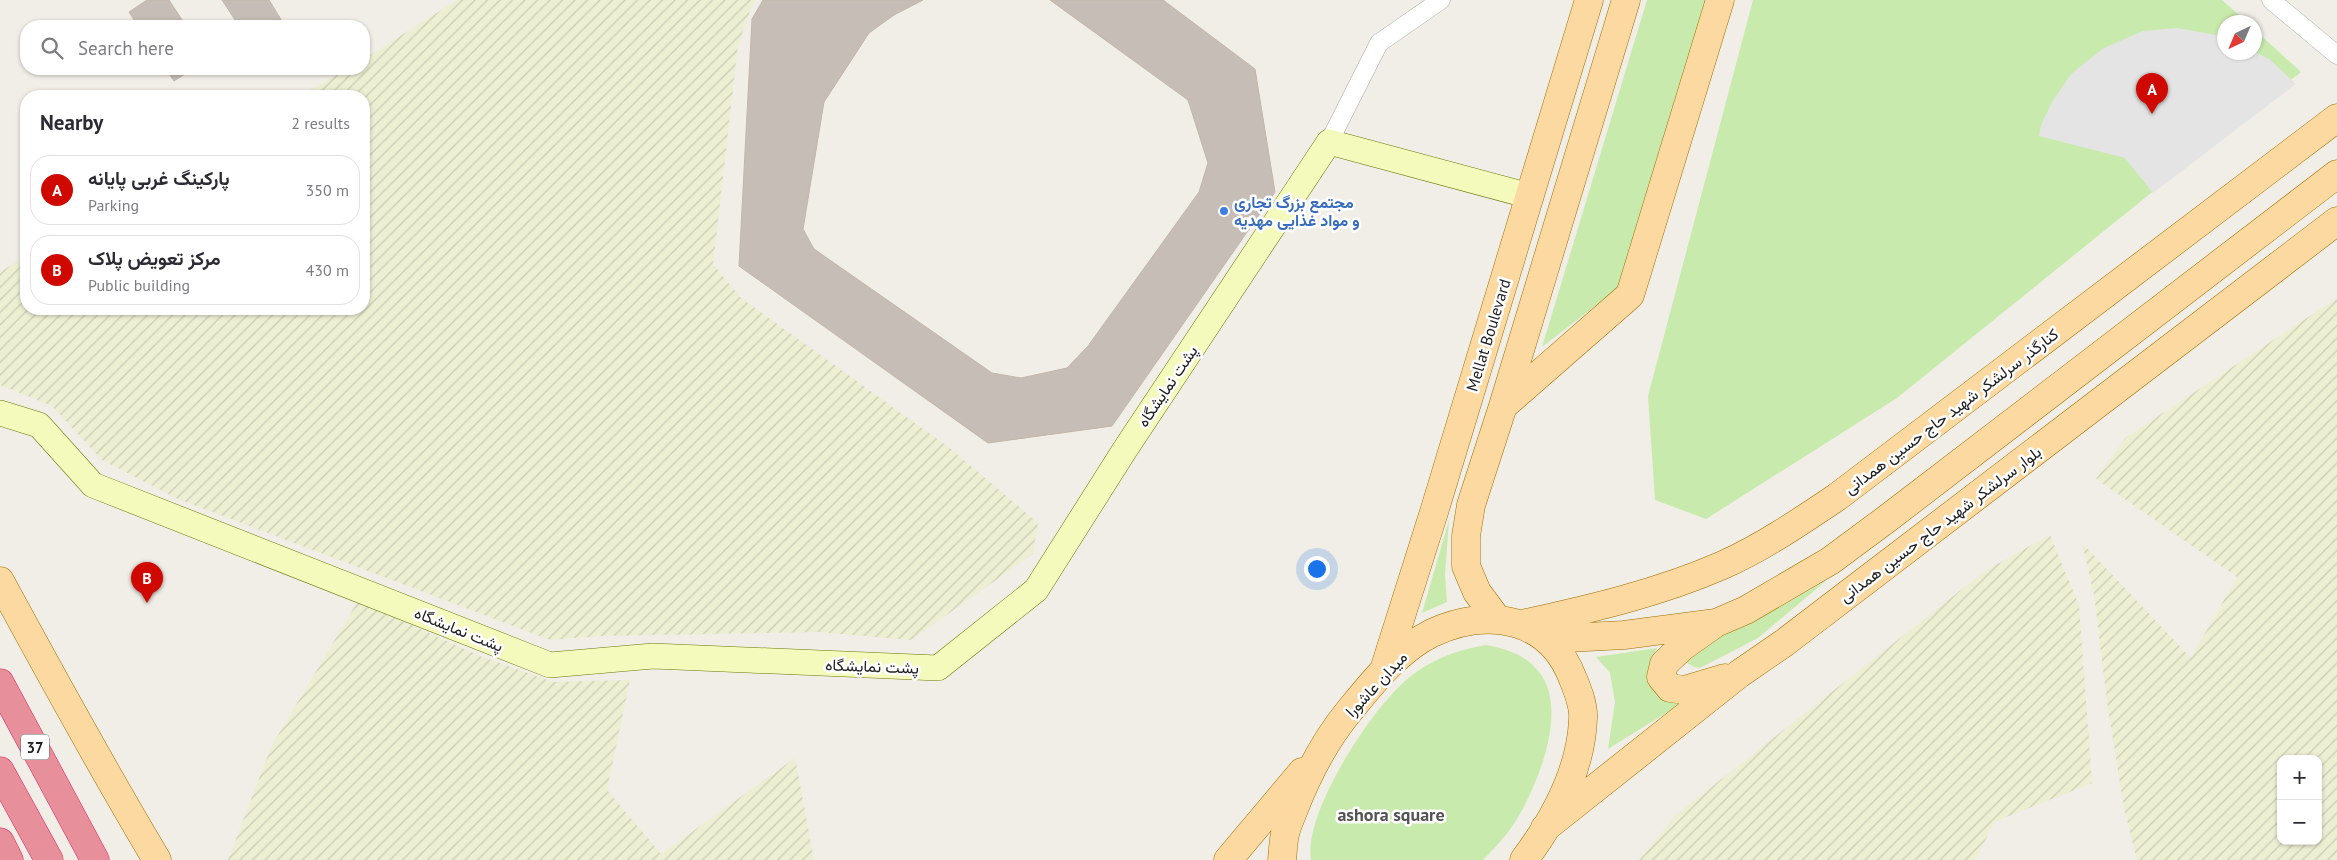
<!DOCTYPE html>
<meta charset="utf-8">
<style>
body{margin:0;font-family:"PT Sans",Vazirmatn,sans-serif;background:#f2f2f3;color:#2b2b33}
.controls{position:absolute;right:15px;bottom:15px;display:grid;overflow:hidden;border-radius:10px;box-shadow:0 1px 4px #0004}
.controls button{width:45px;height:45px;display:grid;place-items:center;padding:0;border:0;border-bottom:1px solid #e1e1e2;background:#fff;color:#2b2b33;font:25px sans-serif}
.compass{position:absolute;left:2217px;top:15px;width:45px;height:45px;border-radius:50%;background:#fff;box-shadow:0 1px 4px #0004;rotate:224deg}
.you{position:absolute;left:1316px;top:568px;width:18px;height:18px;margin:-12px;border:4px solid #fff;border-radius:50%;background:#1a73e8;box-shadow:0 0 0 8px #1a73e833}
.badge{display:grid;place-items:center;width:32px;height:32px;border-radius:50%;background:#d00900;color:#fff;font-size:16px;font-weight:700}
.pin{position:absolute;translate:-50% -41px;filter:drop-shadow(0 1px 2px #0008)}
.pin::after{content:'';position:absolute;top:26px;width:18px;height:15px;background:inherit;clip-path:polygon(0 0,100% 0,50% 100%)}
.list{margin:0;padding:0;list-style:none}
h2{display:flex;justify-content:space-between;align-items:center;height:65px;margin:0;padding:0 20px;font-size:21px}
h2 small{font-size:16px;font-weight:400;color:#7c7c81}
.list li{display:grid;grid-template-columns:32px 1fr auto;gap:15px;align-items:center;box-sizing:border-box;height:70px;margin:0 10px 10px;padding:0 10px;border:1px solid #e1e1e2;border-radius:20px}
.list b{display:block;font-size:19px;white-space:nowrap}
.list p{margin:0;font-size:16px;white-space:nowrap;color:#7c7c81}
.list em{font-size:16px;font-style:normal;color:#7c7c81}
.icon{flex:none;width:28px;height:28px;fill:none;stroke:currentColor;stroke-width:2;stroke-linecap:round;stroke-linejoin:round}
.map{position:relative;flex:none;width:2337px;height:860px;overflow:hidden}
.search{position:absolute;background:#fff;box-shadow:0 1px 4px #0004;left:20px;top:20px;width:350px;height:55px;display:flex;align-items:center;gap:12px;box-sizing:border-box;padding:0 18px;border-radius:20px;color:#7c7c81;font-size:19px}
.panel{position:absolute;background:#fff;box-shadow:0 1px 4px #0004;left:20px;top:90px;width:350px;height:225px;border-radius:20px}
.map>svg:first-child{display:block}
.farmland{fill:url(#farmland-furrows);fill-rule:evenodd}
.grass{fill:#c9eaad}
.parking{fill:#e4e4e4}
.building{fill:#c6beb6;stroke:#c3b5a9}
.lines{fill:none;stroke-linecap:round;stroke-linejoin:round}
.street-casing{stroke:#a7a7a7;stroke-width:19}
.secondary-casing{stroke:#687a05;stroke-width:26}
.primary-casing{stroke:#9c7000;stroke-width:29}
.highway-casing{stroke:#dc275d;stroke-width:29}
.street{stroke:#fff;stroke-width:18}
.secondary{stroke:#f4fabc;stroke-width:25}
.primary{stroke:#fcd9a0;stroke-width:28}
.highway{stroke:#e88f9c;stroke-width:28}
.shop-dot{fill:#3f7fe0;stroke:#fff;stroke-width:2}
.labels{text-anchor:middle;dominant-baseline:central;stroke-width:5;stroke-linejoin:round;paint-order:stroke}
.shield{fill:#fff;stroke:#636363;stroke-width:1}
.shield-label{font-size:15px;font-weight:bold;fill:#202020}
.shop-label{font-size:16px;font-weight:bold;fill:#366cbe;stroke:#fff;text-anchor:start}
.street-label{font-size:16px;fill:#202020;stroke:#fff}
.neighbourhood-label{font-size:18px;font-weight:bold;fill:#535353;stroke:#fff}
</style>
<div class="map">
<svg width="2337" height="860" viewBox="0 0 2337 860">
<defs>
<pattern id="farmland-furrows" width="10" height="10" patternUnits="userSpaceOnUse" patternTransform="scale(1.25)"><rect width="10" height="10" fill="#ecefd2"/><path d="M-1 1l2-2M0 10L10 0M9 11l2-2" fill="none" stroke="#cacdb4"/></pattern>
</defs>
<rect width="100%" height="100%" fill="#f1eee7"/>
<!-- farmland -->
<path class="farmland" d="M457,0H754L738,45L713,264L741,298L951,449L1038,523L1033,554L911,640L818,632L601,636L550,640L178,499L102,460L52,406L0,385V272L26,256V309H364V96H300L347,69H364V59Z
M2337,298V860H2137L2124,808L2108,709L2094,595L2082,543L2191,658L2237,577L2096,479L2125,438ZM2281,759H2318V841H2281Z
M2050,535L2079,605L2092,783L1994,822L1976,860H1639L1677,814L1985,571Z
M358,601L480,656L553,682L630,680L607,790L661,854L795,758L814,860H228L271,747Z"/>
<!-- grass -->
<path class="grass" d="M1647,0H1709L1622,285L1542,347Z
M1753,0H2222L2247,22H2224V52H2254L2255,30L2301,72L1897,398L1706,519L1655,500L1648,396Z
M1449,520L1445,575L1447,602L1422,613Z
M1827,580L1758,638L1700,668L1694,667L1687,663L1688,655L1693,650L1751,623Z
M1486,645C1507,649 1526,655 1539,672C1571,711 1534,796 1509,831C1501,841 1492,851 1483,860H1311C1303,813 1370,712 1404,682C1427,661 1456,650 1486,645Z
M1657,648L1652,658L1687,700L1608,749L1615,702L1610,673L1596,657Z"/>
<!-- parking -->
<path class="parking" d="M2177,28L2222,36L2224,37V52H2255L2269,59L2296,84L2153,193L2125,158L2039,136L2041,125L2052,102L2071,74L2104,48L2143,31Z"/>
<!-- building -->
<path class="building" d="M147,0H169L186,26H138L129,12Z
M222,0H269L285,26H239Z
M763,0H923L894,15L869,33L824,102L803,229L814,249L992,373L1021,378L1067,368L1088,346L1199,192L1208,163L1188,100L1050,0H1163L1255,69L1275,192L1112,426L988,443L739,266L752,19Z
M166,69H193L174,81Z"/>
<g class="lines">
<defs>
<path id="street" d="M2271,0L2337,55
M1329,142L1379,43L1441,0"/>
<path id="secondary" d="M0,413L39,425L93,485L550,665L653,656L938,668L1036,590L1124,451L1329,142L1530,196"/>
<path id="primary" d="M1503,406L1630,295L1720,0
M0,581C51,675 102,768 157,860
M1497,619L1477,592L1466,566V536L1471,505L1503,406L1626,0
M1522,624C1590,609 1659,593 1723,565C1763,547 1800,522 1837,497L2337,118
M1713,625L1682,647L1664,664L1661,677L1670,688L1685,690L1725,678
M1548,639L1624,635L1716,623L1746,610L1830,561L1888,518L2337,174
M1384,670L1434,512L1589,0
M1545,828L1739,674L1784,643L2337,221
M1228,860L1302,772
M1282,860C1283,852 1283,842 1285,834C1287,825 1291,817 1294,809C1308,773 1325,740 1350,710C1373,682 1398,650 1432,633C1488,607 1550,617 1573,679C1578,691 1584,706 1583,719C1581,771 1554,820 1524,860"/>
<path id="highway" d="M0,683L95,860
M0,771L49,860
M0,842L9,860"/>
</defs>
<!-- street casing -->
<use href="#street" class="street-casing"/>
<!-- secondary casing -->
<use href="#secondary" class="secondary-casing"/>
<!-- primary casing -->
<use href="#primary" class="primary-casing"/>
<!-- highway casing -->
<use href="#highway" class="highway-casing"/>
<!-- street -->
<use href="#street" class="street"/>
<!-- secondary -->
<use href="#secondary" class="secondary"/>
<!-- primary -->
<use href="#primary" class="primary"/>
<!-- highway -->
<use href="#highway" class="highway"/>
</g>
<!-- markers -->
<circle class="shop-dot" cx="1224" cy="211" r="5"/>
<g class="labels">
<!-- shield labels -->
<rect class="shield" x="21" y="734.5" width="28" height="25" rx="4"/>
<g class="shield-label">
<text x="35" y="747">37</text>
</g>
<!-- shop labels -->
<g class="shop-label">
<text x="1234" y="202">مجتمع بزرگ تجاری<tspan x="1234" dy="18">و مواد غذایی مهدیه</tspan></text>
</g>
<!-- street labels -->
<g class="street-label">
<text transform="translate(1488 335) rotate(-73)">Mellat Boulevard</text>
<text transform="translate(1167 386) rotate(-56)">پشت نمایشگاه</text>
<text transform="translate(1951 411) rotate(-37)">کنارگذر سرلشکر شهید حاج حسین همدانی</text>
<text transform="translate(1940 524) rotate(-37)">بلوار سرلشکر شهید حاج حسین همدانی</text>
<text transform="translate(459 629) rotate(22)">پشت نمایشگاه</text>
<text transform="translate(872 666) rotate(2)">پشت نمایشگاه</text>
<text transform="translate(1376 684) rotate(-47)">میدان عاشورا</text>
</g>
<!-- neighbourhood labels -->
<g class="neighbourhood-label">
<text x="1391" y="814">ashora square</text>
</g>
</g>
</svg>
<div class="controls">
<button>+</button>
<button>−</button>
</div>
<svg class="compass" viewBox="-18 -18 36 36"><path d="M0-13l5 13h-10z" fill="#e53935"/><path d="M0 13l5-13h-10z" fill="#7c7c81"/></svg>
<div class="you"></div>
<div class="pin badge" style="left:2152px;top:114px">A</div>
<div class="pin badge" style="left:147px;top:603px">B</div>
<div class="search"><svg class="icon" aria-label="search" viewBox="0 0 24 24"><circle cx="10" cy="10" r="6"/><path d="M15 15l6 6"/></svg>Search here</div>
<section class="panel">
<h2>Nearby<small>2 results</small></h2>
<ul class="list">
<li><span class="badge">A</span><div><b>پارکینگ غربی پایانه</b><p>Parking</p></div><em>350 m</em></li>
<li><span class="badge">B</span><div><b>مرکز تعویض پلاک</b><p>Public building</p></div><em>430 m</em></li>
</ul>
</section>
</div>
